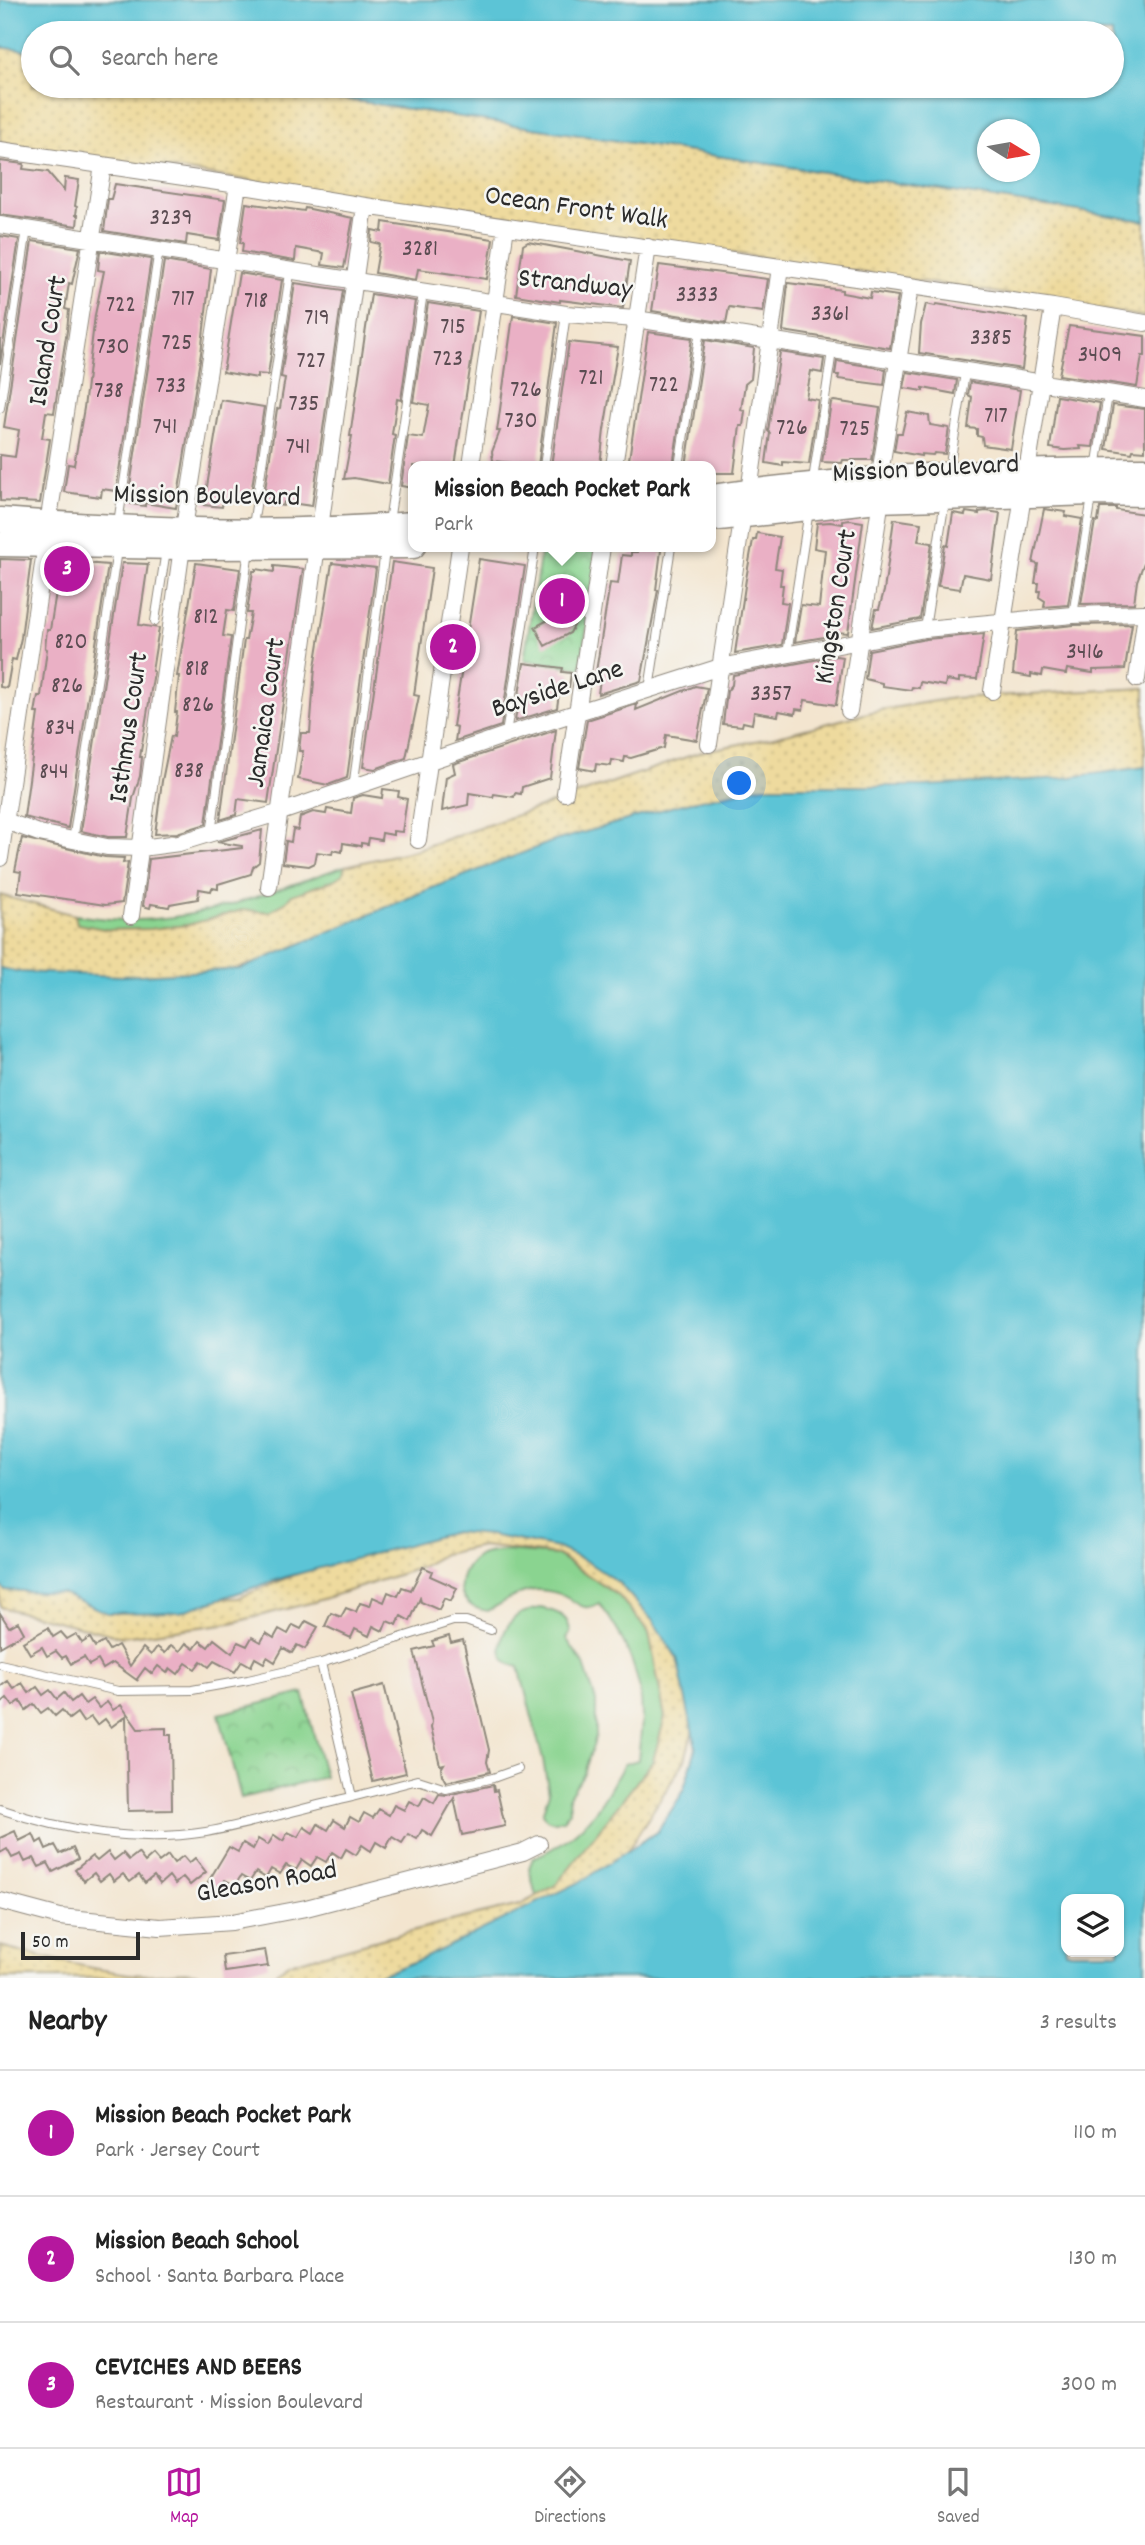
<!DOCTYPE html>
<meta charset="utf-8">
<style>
body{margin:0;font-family:Dekko,sans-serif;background:#f6f6f6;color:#222}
.controls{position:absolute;right:21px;bottom:21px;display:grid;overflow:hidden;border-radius:14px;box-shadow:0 2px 5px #0004}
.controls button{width:63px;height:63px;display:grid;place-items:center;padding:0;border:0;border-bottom:2px solid #e0e0e0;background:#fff;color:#222;font:35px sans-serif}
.compass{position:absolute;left:977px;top:119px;width:63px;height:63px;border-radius:50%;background:#fff;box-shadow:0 2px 5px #0004;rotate:101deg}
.scale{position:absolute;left:21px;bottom:18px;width:119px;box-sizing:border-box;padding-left:7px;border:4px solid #2b2b2b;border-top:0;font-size:19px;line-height:24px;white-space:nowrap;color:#2b2b2b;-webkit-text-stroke:5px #f6f6f2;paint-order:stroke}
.you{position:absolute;left:740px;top:784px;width:24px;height:24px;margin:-18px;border:5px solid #fff;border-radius:50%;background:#1a73e8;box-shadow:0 0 0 10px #1a73e833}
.badge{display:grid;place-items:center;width:46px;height:46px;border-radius:50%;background:#b5179e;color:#fff;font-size:23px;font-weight:700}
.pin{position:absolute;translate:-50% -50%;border:4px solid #fff;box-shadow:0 2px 7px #0006}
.popup{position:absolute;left:408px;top:461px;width:308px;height:91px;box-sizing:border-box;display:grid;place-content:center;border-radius:14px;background:#fff;filter:drop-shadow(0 2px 5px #0005);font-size:23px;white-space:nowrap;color:#767676}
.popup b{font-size:26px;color:#222}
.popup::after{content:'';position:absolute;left:50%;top:100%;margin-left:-14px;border:14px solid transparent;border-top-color:#fff}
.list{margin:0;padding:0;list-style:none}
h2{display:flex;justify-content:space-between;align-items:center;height:91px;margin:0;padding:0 28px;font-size:30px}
h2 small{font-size:23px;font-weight:400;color:#767676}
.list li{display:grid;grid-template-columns:46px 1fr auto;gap:21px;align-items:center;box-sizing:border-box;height:126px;padding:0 28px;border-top:2px solid #e0e0e0}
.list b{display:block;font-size:26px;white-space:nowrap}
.list p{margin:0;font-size:23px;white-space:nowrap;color:#767676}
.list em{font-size:23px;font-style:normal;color:#767676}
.icon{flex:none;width:38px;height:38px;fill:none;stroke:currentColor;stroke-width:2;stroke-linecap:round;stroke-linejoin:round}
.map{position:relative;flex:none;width:1145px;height:1978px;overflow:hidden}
.search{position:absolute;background:#fff;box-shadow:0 2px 5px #0004;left:21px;right:21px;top:21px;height:77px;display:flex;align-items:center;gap:18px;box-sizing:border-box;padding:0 24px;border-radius:38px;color:#767676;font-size:26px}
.sheet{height:469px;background:#fff}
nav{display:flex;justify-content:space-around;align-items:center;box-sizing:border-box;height:98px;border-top:2px solid #e0e0e0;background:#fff;font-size:19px;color:#767676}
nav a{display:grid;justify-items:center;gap:4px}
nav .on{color:#b5179e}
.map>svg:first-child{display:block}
.grass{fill:#8ad490;stroke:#5a805e;stroke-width:2}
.sand{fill:url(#sand-dots);stroke:#8c8264;stroke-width:2}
.park{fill:url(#park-crowns);stroke:#5a805e;stroke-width:2}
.water{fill:#5bc4d6;stroke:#437880;stroke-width:2;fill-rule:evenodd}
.building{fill:#eab0c5}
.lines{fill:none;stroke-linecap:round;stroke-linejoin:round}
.lane-casing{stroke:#8f887d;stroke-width:10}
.street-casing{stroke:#8f887d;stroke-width:18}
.primary-casing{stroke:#8f887d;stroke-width:27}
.lane{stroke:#fff;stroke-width:8}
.street{stroke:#fff;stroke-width:16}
.primary{stroke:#fff;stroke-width:24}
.labels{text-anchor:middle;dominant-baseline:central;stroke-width:5;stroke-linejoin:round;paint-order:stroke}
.number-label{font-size:24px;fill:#5b4c52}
.street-label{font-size:28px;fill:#2b2b2b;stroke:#f6f6f2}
</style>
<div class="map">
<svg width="1145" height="1978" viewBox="0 0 1145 1978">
<defs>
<pattern id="sand-dots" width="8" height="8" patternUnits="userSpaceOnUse" patternTransform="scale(1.75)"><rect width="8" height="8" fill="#eeda9e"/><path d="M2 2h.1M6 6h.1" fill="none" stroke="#cb8" stroke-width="1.8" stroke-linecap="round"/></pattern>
<pattern id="park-crowns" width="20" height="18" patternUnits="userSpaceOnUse" patternTransform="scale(1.75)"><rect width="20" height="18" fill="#8ad490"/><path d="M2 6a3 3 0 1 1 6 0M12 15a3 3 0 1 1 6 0" fill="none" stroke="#77b67c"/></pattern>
</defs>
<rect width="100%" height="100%" fill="#f6f6f2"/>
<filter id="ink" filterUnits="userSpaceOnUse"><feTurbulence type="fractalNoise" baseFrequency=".0143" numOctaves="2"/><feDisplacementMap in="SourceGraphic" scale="14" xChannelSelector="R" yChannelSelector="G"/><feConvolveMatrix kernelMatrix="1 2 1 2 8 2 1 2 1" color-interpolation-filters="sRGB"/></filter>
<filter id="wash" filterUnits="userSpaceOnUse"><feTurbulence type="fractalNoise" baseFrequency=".00686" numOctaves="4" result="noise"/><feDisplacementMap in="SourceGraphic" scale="28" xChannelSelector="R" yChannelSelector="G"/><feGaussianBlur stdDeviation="1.57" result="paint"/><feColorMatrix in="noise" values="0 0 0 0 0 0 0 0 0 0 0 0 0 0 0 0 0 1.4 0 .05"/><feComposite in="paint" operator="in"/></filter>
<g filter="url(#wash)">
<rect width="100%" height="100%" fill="#f3e5cf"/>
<!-- grass -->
<path class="grass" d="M345,866L343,874L334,880L292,895L283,904L269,912L243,910L188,925L150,929L109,930L76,924L75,915C101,919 128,922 155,919C220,914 284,887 345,866Z
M505,1551L557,1555L619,1596L649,1633L665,1717L653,1761L555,1886L536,1896L529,1868L533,1858C584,1836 598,1811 624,1764L638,1760C639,1746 642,1730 642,1716C642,1674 624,1636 599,1603C584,1613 578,1603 565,1596C559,1593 546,1590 538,1590C520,1590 503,1603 488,1611C483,1610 476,1609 472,1606C452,1593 462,1566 479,1556C486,1552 497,1552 505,1551Z
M540,1608C555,1611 570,1615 570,1633L566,1638L584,1665L596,1701V1736L584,1773L569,1796L570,1811L563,1820C553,1822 548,1822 542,1814L549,1793L543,1760L519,1667C491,1663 500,1628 518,1615C525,1611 532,1610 540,1608Z"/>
<!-- sand -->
<path class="sand" d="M0,47L33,52V86H257L1145,221V317L1038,299L0,143Z
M1145,688V782L359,934L214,975L0,1011V895L75,915L77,924L109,930L150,929L188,925L243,910L269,912L283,904L292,895L334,880L343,874L345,866L412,851L704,751L770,738L880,710L954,698Z
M482,1523L652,1575L704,1686L685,1760L577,1930L502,1978H269L288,1964L438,1924L520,1905L555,1886L653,1761L665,1717L649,1632L619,1596L558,1555L482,1546L444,1554L419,1568L314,1602L231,1623L122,1637L0,1607V1544L144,1601L238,1598L332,1560Z
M0,1946C42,1957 85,1968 129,1974C156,1978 185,1966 210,1978H0Z"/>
<!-- park -->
<path class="park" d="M598,547L581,668L524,660L541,551Z
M303,1693L325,1777L241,1798L219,1714Z"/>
<!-- water -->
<path class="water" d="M0,0H1145V221L257,86H1112V33H33V52L0,47ZM988,130H1030V172H988Z
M1145,767V1978H372L424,1958L580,1882L658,1831L683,1792L696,1748L677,1658L653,1621L619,1583L586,1561L558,1548L490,1535L455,1532L286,1577L180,1612L107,1613L62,1593L4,1590L0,1585V968L20,972L123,976L241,969L427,890L551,842L678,805L763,786H925L1063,778ZM1066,1899H1119V1952H1066Z"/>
<g id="blocks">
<!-- building -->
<path class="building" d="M0,161L24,164L23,169L48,172L64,191L65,178L79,180L75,206L77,207L76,215H78L77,226L0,215Z
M115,184L225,200L219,240L187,235L186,244L104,231L108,199H111Z
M246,203L304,211L305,208L353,218L344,268L322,265L324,253L296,248L295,261L242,252L243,243H240Z
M383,222L493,239L487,279L418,269L416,280L375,273L380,244L371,242L372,230L382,232Z
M0,236L19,239L0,364Z
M32,241L80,248L72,284L69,283L65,309L69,310L67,330L54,413L46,412L42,438L50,439L40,503L0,501V455L15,457L19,430L4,427Z
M528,242L630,261L623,308L560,300V302L516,295L523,245Z
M100,251L151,259L116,491L102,489L101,497L64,492L68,464L74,465L84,408L95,315L104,271L98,270Z
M164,261L211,269L201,353L176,508L145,503V506L131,504L132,493H129Z
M659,265L768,279L763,312L729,307L726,323L652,311Z
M239,273L282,280L268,375L257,374V378L223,372Z
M295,283L343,290L312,506L284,502L283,506L263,503L277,409L280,408L285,378L281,377Z
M788,283L842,290V293L870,298L871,292L898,296L890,348L783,331Z
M371,294L415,301L401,400L397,399L392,434L395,435L388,484L354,478L344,479L352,436H350Z
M428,303L479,311L455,466H413V488L401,486L408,436L423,438L429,405L413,402Z
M926,304L935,306L937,304L1028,319L1022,369L919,353L921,324Z
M513,316L557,323L538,466L493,461L492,452L500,431H497Z
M1069,326L1145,336V356H1142L1137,387L1059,375Z
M648,332L692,338L673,466H628Z
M705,340L754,348L751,379L745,384L741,410L745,411L743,426H740L734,473H711V466H686Z
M569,342L618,347L604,430L600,466H551Z
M780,352L824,359L822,373L811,371L806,398L818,400L809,464L783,462V466L766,463L770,433L768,431Z
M837,361L886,369L884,385L838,379L839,375H835Z
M907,372L957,380L955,394L923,388V391L904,388Z
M970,382L1020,390L1011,449L983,445L982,437L977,436V429L968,428L972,397L968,395Z
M1057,396L1100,403L1093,447L1080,446L1081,449L1064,450L1050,448Z
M221,400L264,407L250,501L230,499V502L223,501L222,507L204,505Z
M834,401L880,408L872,460H843L842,463L822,462L831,402Z
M1113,405L1145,409V451L1133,450L1132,453L1106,449Z
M907,412L929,416L930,425L949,428L945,454L934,453L933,455L921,454V456L894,451L897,433H902Z
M1100,508H1116V510L1145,514V560L1137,581L1134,603L1081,604L1095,521L1098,522Z
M1044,509L1066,512L1065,516L1082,519L1068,605L1044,607L1045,601L1039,597L1040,591H1038L1039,583H1035L1038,564L1033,563Z
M986,511L1000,513L991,579L963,574L960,589L938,586L945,545L948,546L953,513L965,515L966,512L979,514V512Z
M894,519L921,523L918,541L932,543L920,619L872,628L876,609H879L884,591Z
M850,520L863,522L848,633L836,632V635L795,642L801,605L819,607L825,550L814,548L817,523L830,522L843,524V521Z
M757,533L780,537L775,568L782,569L780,585H783L781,602L788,603L782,645L735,653L746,579L753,540H756Z
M643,547L661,550L656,590H658L641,681L598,694L600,679L595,678L610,583L618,584L622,555L631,556V552H637V549L643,550Z
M0,559L31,560L21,638L16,660L12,659L7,688L0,687Z
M479,559L525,566L501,726L455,741L457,727L453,726Z
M60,561L108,565L68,828L24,817L38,713H35L38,696H41L47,649L45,648L47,630H50L56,592L52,591L55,573L58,574Z
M392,562L432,568L414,695L419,696L406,758L375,769L363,767Z
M122,563L148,564L139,625L159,628L152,671L154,672L140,757H142L140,776L133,798L127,837H108L81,831Z
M196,563L240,569L234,611L227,610L223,636L231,637L206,824L177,833L155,834L162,781L171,736L174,737L177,712H175L179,676H177Z
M332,563L376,568L347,778L328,785L298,779L303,751H299L301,733H310L315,667Z
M274,566L303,569L268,803L238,799L236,815L220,820L244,640H246L251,613H247L253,571H256V569L274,572Z
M559,614L572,615L576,622L570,633L545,646L535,627Z
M1132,624L1125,669L1093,670V673L1067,669L1066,674L1043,670L1042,676L1031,674V677L1013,674L1017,631L1074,625Z
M984,634L977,679L959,678V682L946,680L945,686L920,682L919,688L912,687L911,690L882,686V683L865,679L869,650L926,639Z
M836,656L843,657L836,705L805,700L803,710L796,709L795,714L779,711L778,716L754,712L752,724L743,722L742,726L723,724L727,691L732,685L733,675Z
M524,663L563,668L562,672L571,673L569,688L560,686L557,708L515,721Z
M695,686L707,688L697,740L666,735L664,748L631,758L625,757L624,762L612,760L611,766L596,764L595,771L579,768L587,720L637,704L636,710Z
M556,730L550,778L522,787L521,794L515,793L514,797L494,794L493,797L469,793L468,805L442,811L446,777L455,773L453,764Z
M383,789L399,791L398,797L407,799L402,832L393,831V835L382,833L381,840L369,838L368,844L361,843V846L343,843L342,852L333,850L332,854L317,852L315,863L309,866L283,863L286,841L291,842L293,829L298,830L300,817L313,812L326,814L327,809L351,813L353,798L363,795L382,798Z
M262,830L259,862L253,867L251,874L218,884V889L212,888L211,891L199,889L198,899L170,904L169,907L151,904L150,908L143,906L149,859L242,848V846L217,842Z
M22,838L105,857L124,858L123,863L128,862L122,903L105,905L18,892L21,872L15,871Z
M423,1567L432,1571L430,1576L457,1588L451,1601L444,1598L439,1610L421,1602L420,1598L410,1621L401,1616L397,1625L387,1621L383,1631L373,1626L369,1636L355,1629L351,1638L325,1626L331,1613L341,1617L346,1608L356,1612L360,1603L370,1606L373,1597L384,1602L388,1592L398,1596L402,1587L411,1590Z
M0,1613L9,1627L18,1622L24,1633L0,1647Z
M306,1621L318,1627L305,1649L297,1645L292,1653L283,1648L275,1662L267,1657L264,1663L255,1658L251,1666L242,1661L235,1672L214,1661L209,1667L201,1661L195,1669L186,1663L178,1674L170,1668L167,1673L158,1666L152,1674L145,1668L137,1679L138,1681L113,1663L103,1669L98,1660L89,1665L84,1657L71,1664L66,1656L62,1658L56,1651L47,1656L42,1647L30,1654L23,1642L48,1628L53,1637L61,1632L67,1639L76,1634L82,1643L90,1638L95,1647L104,1642L109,1650L118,1645L130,1666L143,1648L151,1655L157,1647L165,1653L171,1645L180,1651L186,1643L194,1649L200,1641L208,1647L214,1639L232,1653L238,1642L247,1646L252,1637L261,1642L266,1633L274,1638L279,1629L288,1634L293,1625L301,1629Z
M449,1636L451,1643L463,1640L489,1750L487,1762L490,1772L446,1782L442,1775L441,1769L444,1764L440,1765L431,1727L432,1722L414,1651L434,1646L432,1641Z
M8,1681L14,1689L22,1683L29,1693L37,1687L43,1695L50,1690L57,1699L64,1693L71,1702L79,1696L85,1704L92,1699L99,1708L107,1702L113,1710L121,1705L138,1729L166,1728V1735H171L172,1810L128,1811L126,1716L111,1727L105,1719L97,1725L91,1717L83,1722L77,1713L69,1719L62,1710L55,1716L48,1708L41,1713L34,1704L26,1710L20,1701L13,1706L7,1698L0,1704V1687Z
M384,1685L406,1773L373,1781L351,1694Z
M493,1785L494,1791L497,1790L505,1826L462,1835L454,1798L432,1836L422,1830L417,1839L408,1834L402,1843L392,1837L386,1848L376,1842L371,1851L362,1845L356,1855L346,1849L341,1858L332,1852L326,1862L317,1857L311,1866L302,1860L296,1870L286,1865L280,1874L271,1869L266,1878L256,1872L250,1881L241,1876L235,1885L225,1880L220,1889L208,1882L229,1847L238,1852L243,1843L253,1849L258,1839L268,1845L274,1835L283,1841L288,1832L298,1837L304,1827L313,1833L318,1824L328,1830L334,1820L345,1827L350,1817L359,1822L364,1813L373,1818L379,1809L389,1815L394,1805L404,1810L409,1801L419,1806L424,1797L434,1803L439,1794L447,1795Z
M15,1831L19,1841L33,1834L37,1843L42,1840L46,1849L55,1845L60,1854L73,1848L78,1859L53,1872L48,1863L39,1867L34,1858L25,1862L21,1854L12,1858L7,1849L0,1853V1838Z
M108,1852L114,1860L123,1853L129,1860L138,1853L145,1862L153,1855L159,1862L168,1855L174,1863L183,1856L189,1863L195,1858L206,1872L190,1885L183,1877L175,1884L169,1876L160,1884L154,1876L145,1883L139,1875L130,1882L123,1874L114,1881L109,1874L100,1881L94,1873L84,1881L75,1870L92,1856L97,1861Z
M265,1950L268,1966L225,1972L223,1956Z"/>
</g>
</g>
<g filter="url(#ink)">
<use href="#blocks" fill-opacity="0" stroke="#8f887d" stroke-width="2"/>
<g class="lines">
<defs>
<path id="lane" d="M0,408L27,229
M544,466L566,314
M679,466L700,330
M1096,468L1108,395
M949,470L965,373
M813,480L832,351
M389,522L423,293
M118,523L159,249
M253,526L290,273
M1073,615L1092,497
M155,621L166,550
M925,629L945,500
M787,654L809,510
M649,689L671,547
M506,734L535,547
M353,788L385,551
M211,834L249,549
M73,841L117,550
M0,1664L118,1691L192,1690L248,1680L321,1663L453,1621H466L491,1630
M352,1797L418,1780L446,1789L493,1778L518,1769
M0,1809C64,1831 139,1843 206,1832C255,1823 303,1808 352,1797L321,1663"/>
<path id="street" d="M0,150L238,185L365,206L1053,307L1145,323
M0,225L566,314L636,319L1145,399
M471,466L506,227
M614,466L648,247
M879,480L910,287
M749,492L780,267
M48,524L103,165
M184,528L238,185
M320,528L365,206
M1137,679L1145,621
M992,691L1053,307
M849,711L879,512
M709,744L741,527
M565,793L602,547
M0,819L39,833L107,847L141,848L179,843L281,812L506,735L720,667L925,629L1073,615L1145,613
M418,840L460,547
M0,858L46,544
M269,887L317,546
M131,916L182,547
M0,1901L60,1917L160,1927L232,1922L306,1908L523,1852L539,1844"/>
<path id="primary" d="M711,497C854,476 1000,470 1145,470
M711,519L877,500L1093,493L1145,494
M0,520C137,530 276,536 413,524
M0,544L182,547L413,546"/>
</defs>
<!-- lane casing -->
<use href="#lane" class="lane-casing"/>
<!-- street casing -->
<use href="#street" class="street-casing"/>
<!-- primary casing -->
<use href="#primary" class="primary-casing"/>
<!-- lane -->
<use href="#lane" class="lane"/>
<!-- street -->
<use href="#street" class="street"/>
<!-- primary -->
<use href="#primary" class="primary"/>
</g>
</g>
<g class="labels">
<!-- number labels -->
<g class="number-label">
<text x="171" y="219">3239</text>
<text x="420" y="250">3281</text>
<text x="697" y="296">3333</text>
<text x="183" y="300">717</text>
<text x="256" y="302">718</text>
<text x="121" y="306">722</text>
<text x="830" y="315">3361</text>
<text x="317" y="319">719</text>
<text x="453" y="328">715</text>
<text x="991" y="339">3385</text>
<text x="177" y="344">725</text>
<text x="113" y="348">730</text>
<text x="1100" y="356">3409</text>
<text x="448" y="360">723</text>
<text x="311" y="362">727</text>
<text x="591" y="379">721</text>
<text x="664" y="386">722</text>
<text x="171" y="387">733</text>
<text x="526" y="391">726</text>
<text x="109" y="392">738</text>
<text x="304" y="405">735</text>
<text x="996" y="417">717</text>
<text x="521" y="422">730</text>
<text x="165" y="428">741</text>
<text x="792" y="429">726</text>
<text x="855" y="430">725</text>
<text x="298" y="448">741</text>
<text x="206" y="618">812</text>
<text x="71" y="643">820</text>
<text x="1085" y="653">3416</text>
<text x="197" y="670">818</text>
<text x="67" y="687">826</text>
<text x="771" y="695">3357</text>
<text x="198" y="706">826</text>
<text x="60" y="729">834</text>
<text x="189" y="772">838</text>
<text x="54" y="773">844</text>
</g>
<!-- street labels -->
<g class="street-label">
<text transform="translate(576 210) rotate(8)">Ocean Front Walk</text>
<text transform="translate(575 286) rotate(6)">Strandway</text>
<text transform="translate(50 341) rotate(-81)">Island Court</text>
<text transform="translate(926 471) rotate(-3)">Mission Boulevard</text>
<text transform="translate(207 498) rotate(1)">Mission Boulevard</text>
<text transform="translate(838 607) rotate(-81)">Kingston Court</text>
<text transform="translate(558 691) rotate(-18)">Bayside Lane</text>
<text transform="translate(268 713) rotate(-82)">Jamaica Court</text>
<text transform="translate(131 728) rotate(-82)">Isthmus Court</text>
<text transform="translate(267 1884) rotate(-10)">Gleason Road</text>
</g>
</g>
</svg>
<div class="controls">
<button><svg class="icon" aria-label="layers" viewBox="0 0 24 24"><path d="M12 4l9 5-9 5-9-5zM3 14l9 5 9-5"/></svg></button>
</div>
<svg class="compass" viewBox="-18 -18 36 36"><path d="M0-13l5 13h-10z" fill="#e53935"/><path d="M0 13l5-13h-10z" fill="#767676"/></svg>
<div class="scale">50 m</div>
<div class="you"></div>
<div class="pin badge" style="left:562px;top:601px">1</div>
<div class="popup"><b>Mission Beach Pocket Park</b>Park</div>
<div class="pin badge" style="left:453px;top:647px">2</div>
<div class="pin badge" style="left:67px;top:569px">3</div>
<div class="search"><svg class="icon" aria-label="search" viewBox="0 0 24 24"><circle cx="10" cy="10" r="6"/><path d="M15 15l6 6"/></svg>Search here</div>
</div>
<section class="sheet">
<h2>Nearby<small>3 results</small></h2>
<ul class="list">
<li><span class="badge">1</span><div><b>Mission Beach Pocket Park</b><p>Park · Jersey Court</p></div><em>110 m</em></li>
<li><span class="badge">2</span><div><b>Mission Beach School</b><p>School · Santa Barbara Place</p></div><em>130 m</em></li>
<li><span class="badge">3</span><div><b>CEVICHES AND BEERS</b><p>Restaurant · Mission Boulevard</p></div><em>300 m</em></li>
</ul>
</section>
<nav>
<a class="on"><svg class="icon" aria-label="map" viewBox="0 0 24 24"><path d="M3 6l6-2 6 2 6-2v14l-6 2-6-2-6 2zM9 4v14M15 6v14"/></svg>Map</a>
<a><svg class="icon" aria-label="directions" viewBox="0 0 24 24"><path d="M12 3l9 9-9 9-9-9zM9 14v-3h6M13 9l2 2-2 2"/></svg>Directions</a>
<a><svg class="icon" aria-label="saved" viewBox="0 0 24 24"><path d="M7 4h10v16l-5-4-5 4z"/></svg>Saved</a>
</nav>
